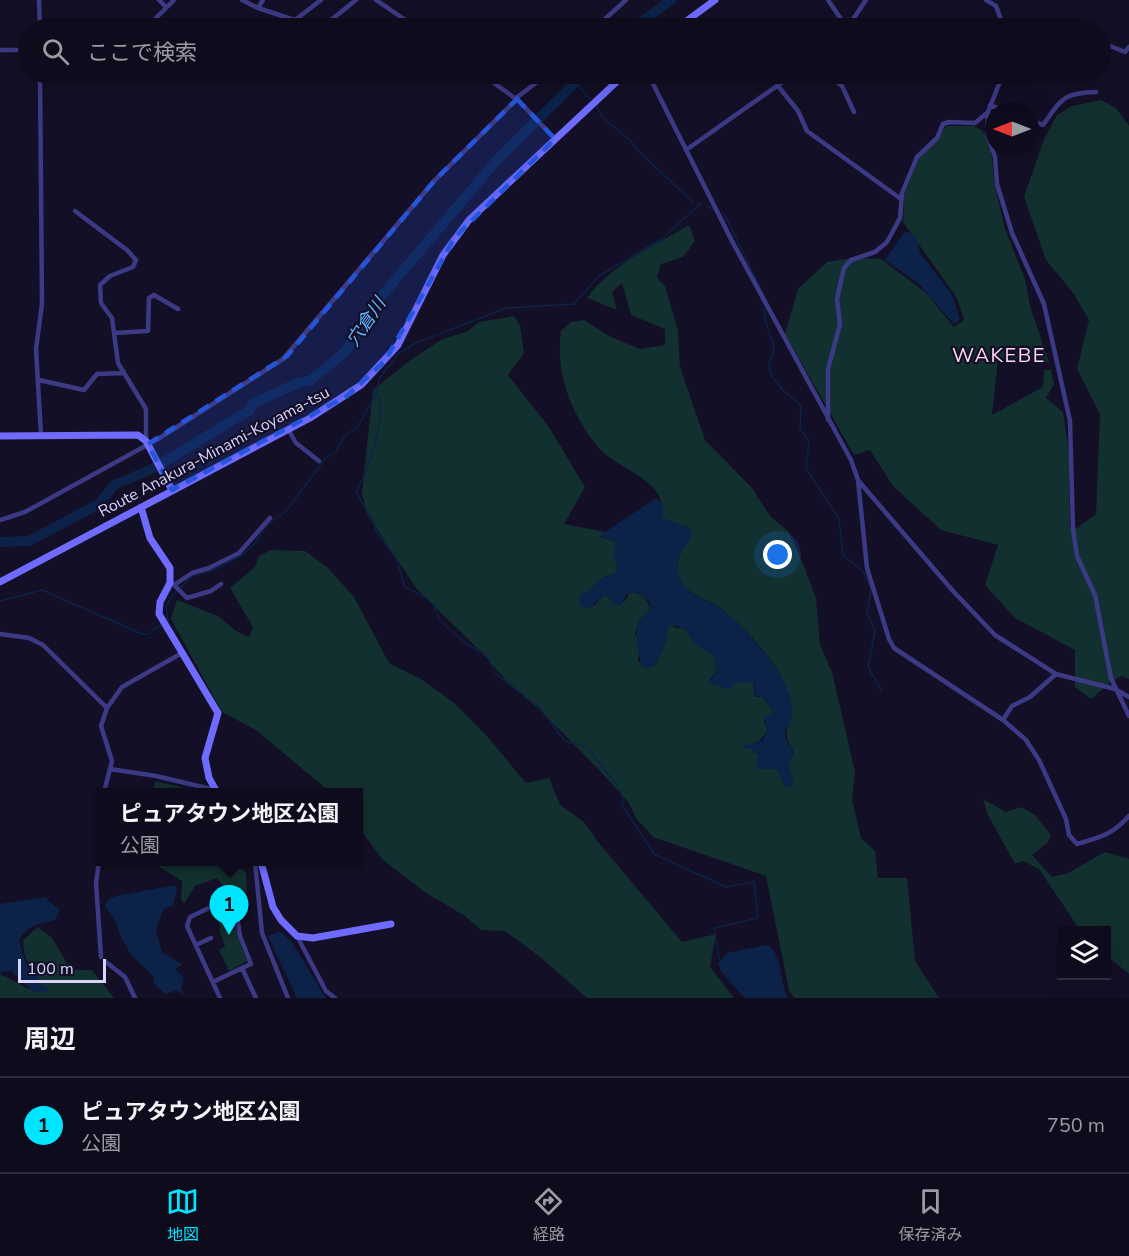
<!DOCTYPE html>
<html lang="ja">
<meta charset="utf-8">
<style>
body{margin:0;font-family:"Nunito Sans","Noto Sans JP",sans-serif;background:#1c1929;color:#f1f3f6}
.controls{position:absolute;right:18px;bottom:18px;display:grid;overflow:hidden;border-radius:0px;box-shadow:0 6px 24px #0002}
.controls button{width:54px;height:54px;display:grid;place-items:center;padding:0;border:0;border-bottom:2px solid #2e2b3b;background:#0e0b1c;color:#f1f3f6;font:30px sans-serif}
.compass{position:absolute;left:985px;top:102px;width:54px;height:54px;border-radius:50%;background:#0e0b1c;box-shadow:0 6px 24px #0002;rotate:270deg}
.scale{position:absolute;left:18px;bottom:15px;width:88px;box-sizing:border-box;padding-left:6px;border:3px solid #d9d4ff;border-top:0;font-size:16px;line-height:21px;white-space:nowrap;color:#d9d4ff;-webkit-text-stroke:4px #130f26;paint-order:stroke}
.you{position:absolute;left:778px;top:555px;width:21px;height:21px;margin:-15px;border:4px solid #fff;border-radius:50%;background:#1a73e8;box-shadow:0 0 0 9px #1a73e833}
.badge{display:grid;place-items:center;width:39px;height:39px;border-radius:50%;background:#00e5ff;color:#111;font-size:20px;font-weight:700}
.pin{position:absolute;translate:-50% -50px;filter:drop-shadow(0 2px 3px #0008)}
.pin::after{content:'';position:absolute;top:32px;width:21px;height:18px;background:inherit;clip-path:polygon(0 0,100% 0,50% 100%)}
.popup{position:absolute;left:96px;top:788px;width:267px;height:78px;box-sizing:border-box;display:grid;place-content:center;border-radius:0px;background:#0e0b1c;filter:drop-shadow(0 2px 4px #0005);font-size:20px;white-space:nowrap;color:#9b9ba3}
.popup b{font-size:22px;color:#f1f3f6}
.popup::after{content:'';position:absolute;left:50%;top:100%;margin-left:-12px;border:12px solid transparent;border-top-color:#0e0b1c}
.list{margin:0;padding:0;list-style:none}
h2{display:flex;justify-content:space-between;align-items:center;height:78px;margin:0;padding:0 24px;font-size:26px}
h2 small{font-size:20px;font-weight:400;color:#9b9ba3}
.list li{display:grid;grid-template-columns:39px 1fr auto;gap:18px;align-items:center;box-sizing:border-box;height:96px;padding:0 24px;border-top:2px solid #2e2b3b}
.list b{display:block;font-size:22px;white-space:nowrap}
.list p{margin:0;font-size:20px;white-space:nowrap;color:#9b9ba3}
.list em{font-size:20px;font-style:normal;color:#9b9ba3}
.icon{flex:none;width:33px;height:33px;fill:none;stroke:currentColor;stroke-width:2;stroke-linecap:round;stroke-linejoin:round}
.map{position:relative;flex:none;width:1129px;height:998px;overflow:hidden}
.search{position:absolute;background:#0e0b1c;box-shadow:0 6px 24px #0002;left:18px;right:18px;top:18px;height:66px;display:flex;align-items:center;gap:15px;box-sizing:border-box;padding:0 21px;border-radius:33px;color:#9b9ba3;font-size:22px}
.sheet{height:174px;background:#0e0b1c}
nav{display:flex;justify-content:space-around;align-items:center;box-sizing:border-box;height:84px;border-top:2px solid #2e2b3b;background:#0e0b1c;font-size:16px;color:#9b9ba3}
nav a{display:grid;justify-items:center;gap:3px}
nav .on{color:#00e5ff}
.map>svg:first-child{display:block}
.green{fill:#12302f}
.water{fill:#0c2248}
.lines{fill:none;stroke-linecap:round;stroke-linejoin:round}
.stream{stroke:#0c2248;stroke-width:1.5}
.river{stroke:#0c2248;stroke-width:10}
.street{stroke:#3d3a85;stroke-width:4.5}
.secondary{stroke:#6f6bff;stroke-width:7}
.marked{fill:#2655da;fill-opacity:0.2;stroke:#2655da;stroke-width:4.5;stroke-dasharray:12 8;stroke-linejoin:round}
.labels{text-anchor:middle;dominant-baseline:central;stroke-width:4.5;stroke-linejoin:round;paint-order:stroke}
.street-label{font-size:16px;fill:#d9d4ff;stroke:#130f26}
.water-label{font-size:18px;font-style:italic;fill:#62b6ff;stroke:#130f26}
.quarter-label{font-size:20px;letter-spacing:1.5px;fill:#ffd6f0;stroke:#130f26}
</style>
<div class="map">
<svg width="1129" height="998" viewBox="0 0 1129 998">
<rect width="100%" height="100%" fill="#130f26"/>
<!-- green -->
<path class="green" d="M1101,100L1116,108L1129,126V679L1122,676L1113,680L1091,699L1075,687V650L1015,618L985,585L998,545L941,530L893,486L870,450L854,455L785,334L798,289L827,262L853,258L881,259L926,293L954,327L964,320L957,298L903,222L904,194L919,158L937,140L946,126H974L983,131L992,156L994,181L1005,229L1025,279L1030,306L1049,362L998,360L992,415L1043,387L1044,370H1051L1054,384L1046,398L1063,412L1069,454L1070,528H1077L1096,514L1100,414L1077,369L1089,320L1074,294L1046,260L1024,197L1044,139L1057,115L1072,106Z
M689,225L695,241L683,257L661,264L657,278L665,286L678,331L680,367L705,440L752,488L770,516L789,532L803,564L816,598L820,645L832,672L855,772L852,799L861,838L875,851L878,878H907L915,961L939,998H794L789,990L766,876L653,837L636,818L629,803L601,772L539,709L512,687L479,650L416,588L367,514L362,493L373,390L409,361L441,340L468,331L479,322L514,316L520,326L524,353L508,375L549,427L585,487L564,524L605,532L600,537L615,541C616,550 620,566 616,573L600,579L590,591L581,595L594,606L603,596L609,597L615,605L625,601L630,592C641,592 648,599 650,610L639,621L635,634L640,640L638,662L656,665L666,641L668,626L671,625L676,628H684L694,643L713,655L717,671L708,681L719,686L737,682H753L755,697H762L772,709L771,714L764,720L768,731L752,749L759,755V761L781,772L785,787L793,778L787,762L794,753C786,738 783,732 792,717C790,706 788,691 783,681C770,654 743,626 720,608C706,597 688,597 680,579C673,562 682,550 691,537L689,528L662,518C669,479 618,471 598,447C571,414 555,373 561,331L571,322L584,320L609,336L640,349L665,345V329L631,315L622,283L612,292L617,310L587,298C612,264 653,246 689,225Z
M271,550L305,551L327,567L354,597L389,663L421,679L454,703L486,735L526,783L549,778L560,805L584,822L598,842L682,942L716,934L710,967L734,998H587L539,956L505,931L481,930L465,916L426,893L383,860L358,827V792H330L256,730L222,712L171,619L177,600L218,616L236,631L249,637L253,627L230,588L255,567L259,556Z
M155,781L203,792H153Z
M983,799L1006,812L1021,807L1035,815L1051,835L1047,843L1032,855L1052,877L1068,873L1105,852L1129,859V974L1107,956L1106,930H1080L1039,869L1023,861L1015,864L988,815Z
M158,862H236L237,866L246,872L247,893L226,891L217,878L195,886L184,904L181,899L182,881L158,866Z
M228,902L232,904L238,938L247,961L229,971L219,950L225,946L220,932L218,907Z
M38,927L52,938L71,970H92L114,998H0V974L29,989L36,982L24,953L23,940Z"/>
<!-- water -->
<path class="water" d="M905,231L916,237L920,253L951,293L960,318L957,323H953L918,283L885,260Z
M656,498L661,501L664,509L662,518L689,528L692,533C688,547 675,554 678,570C682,597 704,596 720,608C742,625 773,659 785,684C789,694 794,704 792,715C791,723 784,727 785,736C787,744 794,749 793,757L787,762L793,778L792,786L785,787L777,769H758L756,766L759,754L752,749L744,748V745L762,741L768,731L764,717L771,714L772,709L762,697L753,695L755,689L753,682H737L730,689L708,683L717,671L713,655L694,643L684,628L671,625L668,627L666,641L656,665L649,668L642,667C640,663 635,628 637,625C639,619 646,614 650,610L649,601L637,592L627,594L620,606L615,605L609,597L603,596L588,609L579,603L581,594L590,590L600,579L616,573L618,569L614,557L615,541L599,536Z
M175,885L177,889L173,906L164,908L156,930L162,952L183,965L175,969L184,978L181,989L184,996L177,990L165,994L154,983L153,976L131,955L119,933L117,923L105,906L108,900L116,896Z
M45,897L60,911L54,921C38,923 26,926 19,941L26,963L36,970L39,984L49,989L47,992L32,991L11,971L0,973V904Z
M280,931L291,941L326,998H297L268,936Z
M767,945C784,955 779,982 788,998H745L721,972L718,963L727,953Z"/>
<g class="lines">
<!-- stream -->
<path class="stream" d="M575,82L590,99
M597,106L602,117L631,141L636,149L693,202
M698,203L701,204
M707,206L714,210
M722,213L725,215L767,302
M764,308C763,320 771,336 774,348C775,355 769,359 769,366C771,383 790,396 801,405L800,429L809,441L806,468L839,519L843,555L864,572L871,590L867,612L875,631L868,667L882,691
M376,391C390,411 367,472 356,492L374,522L376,531L396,558L405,587C423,596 436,599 439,620L468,645L486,654L495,673L539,707L565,741L587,747L615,783L623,797L622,805L654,854L726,887L754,882L758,918L714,928L719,959
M180,588L192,576L212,571L242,555L255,543L267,525L286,511L325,459L336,451L344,437L358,426L374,397L380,377L399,353L416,343L506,308L574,304L599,276L663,238L700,204
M0,601L42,590L142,634H148L161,625
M168,621L166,606L176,591"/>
<!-- river -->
<path class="river" d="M633,28L671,0
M0,542L29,541L99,504L114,485L154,468L250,410L252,404L298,383L311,380L345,352L379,299L497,160L584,74"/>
<!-- street -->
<path class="street" d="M39,0L40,28
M159,0L166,7
M242,0L258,8L319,28
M376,0L417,28
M828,0L847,28
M986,0L996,6L1004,28
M258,8L263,0
M295,20L321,0
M146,28L174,0
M321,28L356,0
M595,28L626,0
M847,28L866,0
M1100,42L1125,52L1129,47
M0,50H28
M40,74L42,304L36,349L41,435
M481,74L519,101L555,139
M648,74L733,243L851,460L858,480L868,492L953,591L995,635L1056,674L1115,689L1129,697
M1003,74L988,112L987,135L995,157L997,184L1012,233L1044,304L1070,421L1073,529L1077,556L1095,595L1111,678L1129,716
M832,79L842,86L854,112
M778,86L798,111L807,131L901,199
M516,98L548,74
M990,105L1006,111
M1030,120L1043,125C1062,99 1062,93 1096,92
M686,150L794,74
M75,211L127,250L136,260L133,267L110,276L100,285L101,303L112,318L118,363L146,409V440
M114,333L148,331L149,298L154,295L178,309
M39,380L84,390L97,374L124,373
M828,420V369L840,324L837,299L844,268L851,260L875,252L887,242L900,218L902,193L917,157L937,138L943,124L949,122L975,123L988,112
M288,429L296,443L319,461
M858,480L867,568L889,639L894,648L1003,720L1026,740L1039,760L1066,819L1069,835L1077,844C1101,837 1112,835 1129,816
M0,520L25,512L158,439L283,359L435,180L517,99
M173,584L187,598L211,591L221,584
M174,585L192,573L209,568L239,553L270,518
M0,634L29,638L43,645L107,708
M1003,720L1012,706L1030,697L1056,674
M110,769L156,776L215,790
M104,792L112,761L101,726L107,708L122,687L182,653
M100,854L96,883L101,957
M255,862L262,933L288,998
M297,936L326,991L335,998
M196,945L211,938
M106,962L125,977L135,998
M213,982L242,968
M220,998L187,926L190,917L228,899L235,903L240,936L251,964L242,968L256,998"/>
<!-- secondary -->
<path class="secondary" d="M677,28L715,0
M0,436L138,435L146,441L172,490
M141,507L150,538L170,568V583L160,602L159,614L218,713L205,758L209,778L217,792
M0,582L310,418L361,385L398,345L443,255L469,220L625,74
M261,862L273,907L281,920L297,936L313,938L391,924"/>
</g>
<!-- marked area -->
<path class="marked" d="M517,99L555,139L455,237L385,361L347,396L172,490L148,444L287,356L435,180Z"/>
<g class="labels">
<!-- street labels -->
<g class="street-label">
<text transform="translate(214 452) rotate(-28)">Route Anakura-Minami-Koyama-tsu</text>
</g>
<!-- water labels -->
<g class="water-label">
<text transform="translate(366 322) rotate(-56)">穴倉川</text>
</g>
<!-- quarter labels -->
<g class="quarter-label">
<text x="999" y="355">WAKEBE</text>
</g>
</g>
</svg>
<div class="controls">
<button><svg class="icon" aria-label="layers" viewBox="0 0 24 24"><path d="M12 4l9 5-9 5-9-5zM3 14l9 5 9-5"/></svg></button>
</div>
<svg class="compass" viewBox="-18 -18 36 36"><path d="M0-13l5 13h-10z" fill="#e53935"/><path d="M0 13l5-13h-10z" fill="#9b9ba3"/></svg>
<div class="scale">100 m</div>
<div class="you"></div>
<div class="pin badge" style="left:229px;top:935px">1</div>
<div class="popup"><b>ピュアタウン地区公園</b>公園</div>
<div class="search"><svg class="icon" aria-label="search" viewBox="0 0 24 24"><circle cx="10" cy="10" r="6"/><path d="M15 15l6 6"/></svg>ここで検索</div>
</div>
<section class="sheet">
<h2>周辺<small></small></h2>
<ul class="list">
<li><span class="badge">1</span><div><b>ピュアタウン地区公園</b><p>公園</p></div><em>750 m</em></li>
</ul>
</section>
<nav>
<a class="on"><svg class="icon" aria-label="map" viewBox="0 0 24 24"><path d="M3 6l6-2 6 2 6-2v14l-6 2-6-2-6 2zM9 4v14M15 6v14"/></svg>地図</a>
<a><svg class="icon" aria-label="directions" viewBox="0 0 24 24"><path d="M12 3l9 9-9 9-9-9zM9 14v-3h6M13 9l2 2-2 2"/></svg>経路</a>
<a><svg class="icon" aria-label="saved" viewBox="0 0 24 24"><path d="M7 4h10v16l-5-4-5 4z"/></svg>保存済み</a>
</nav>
